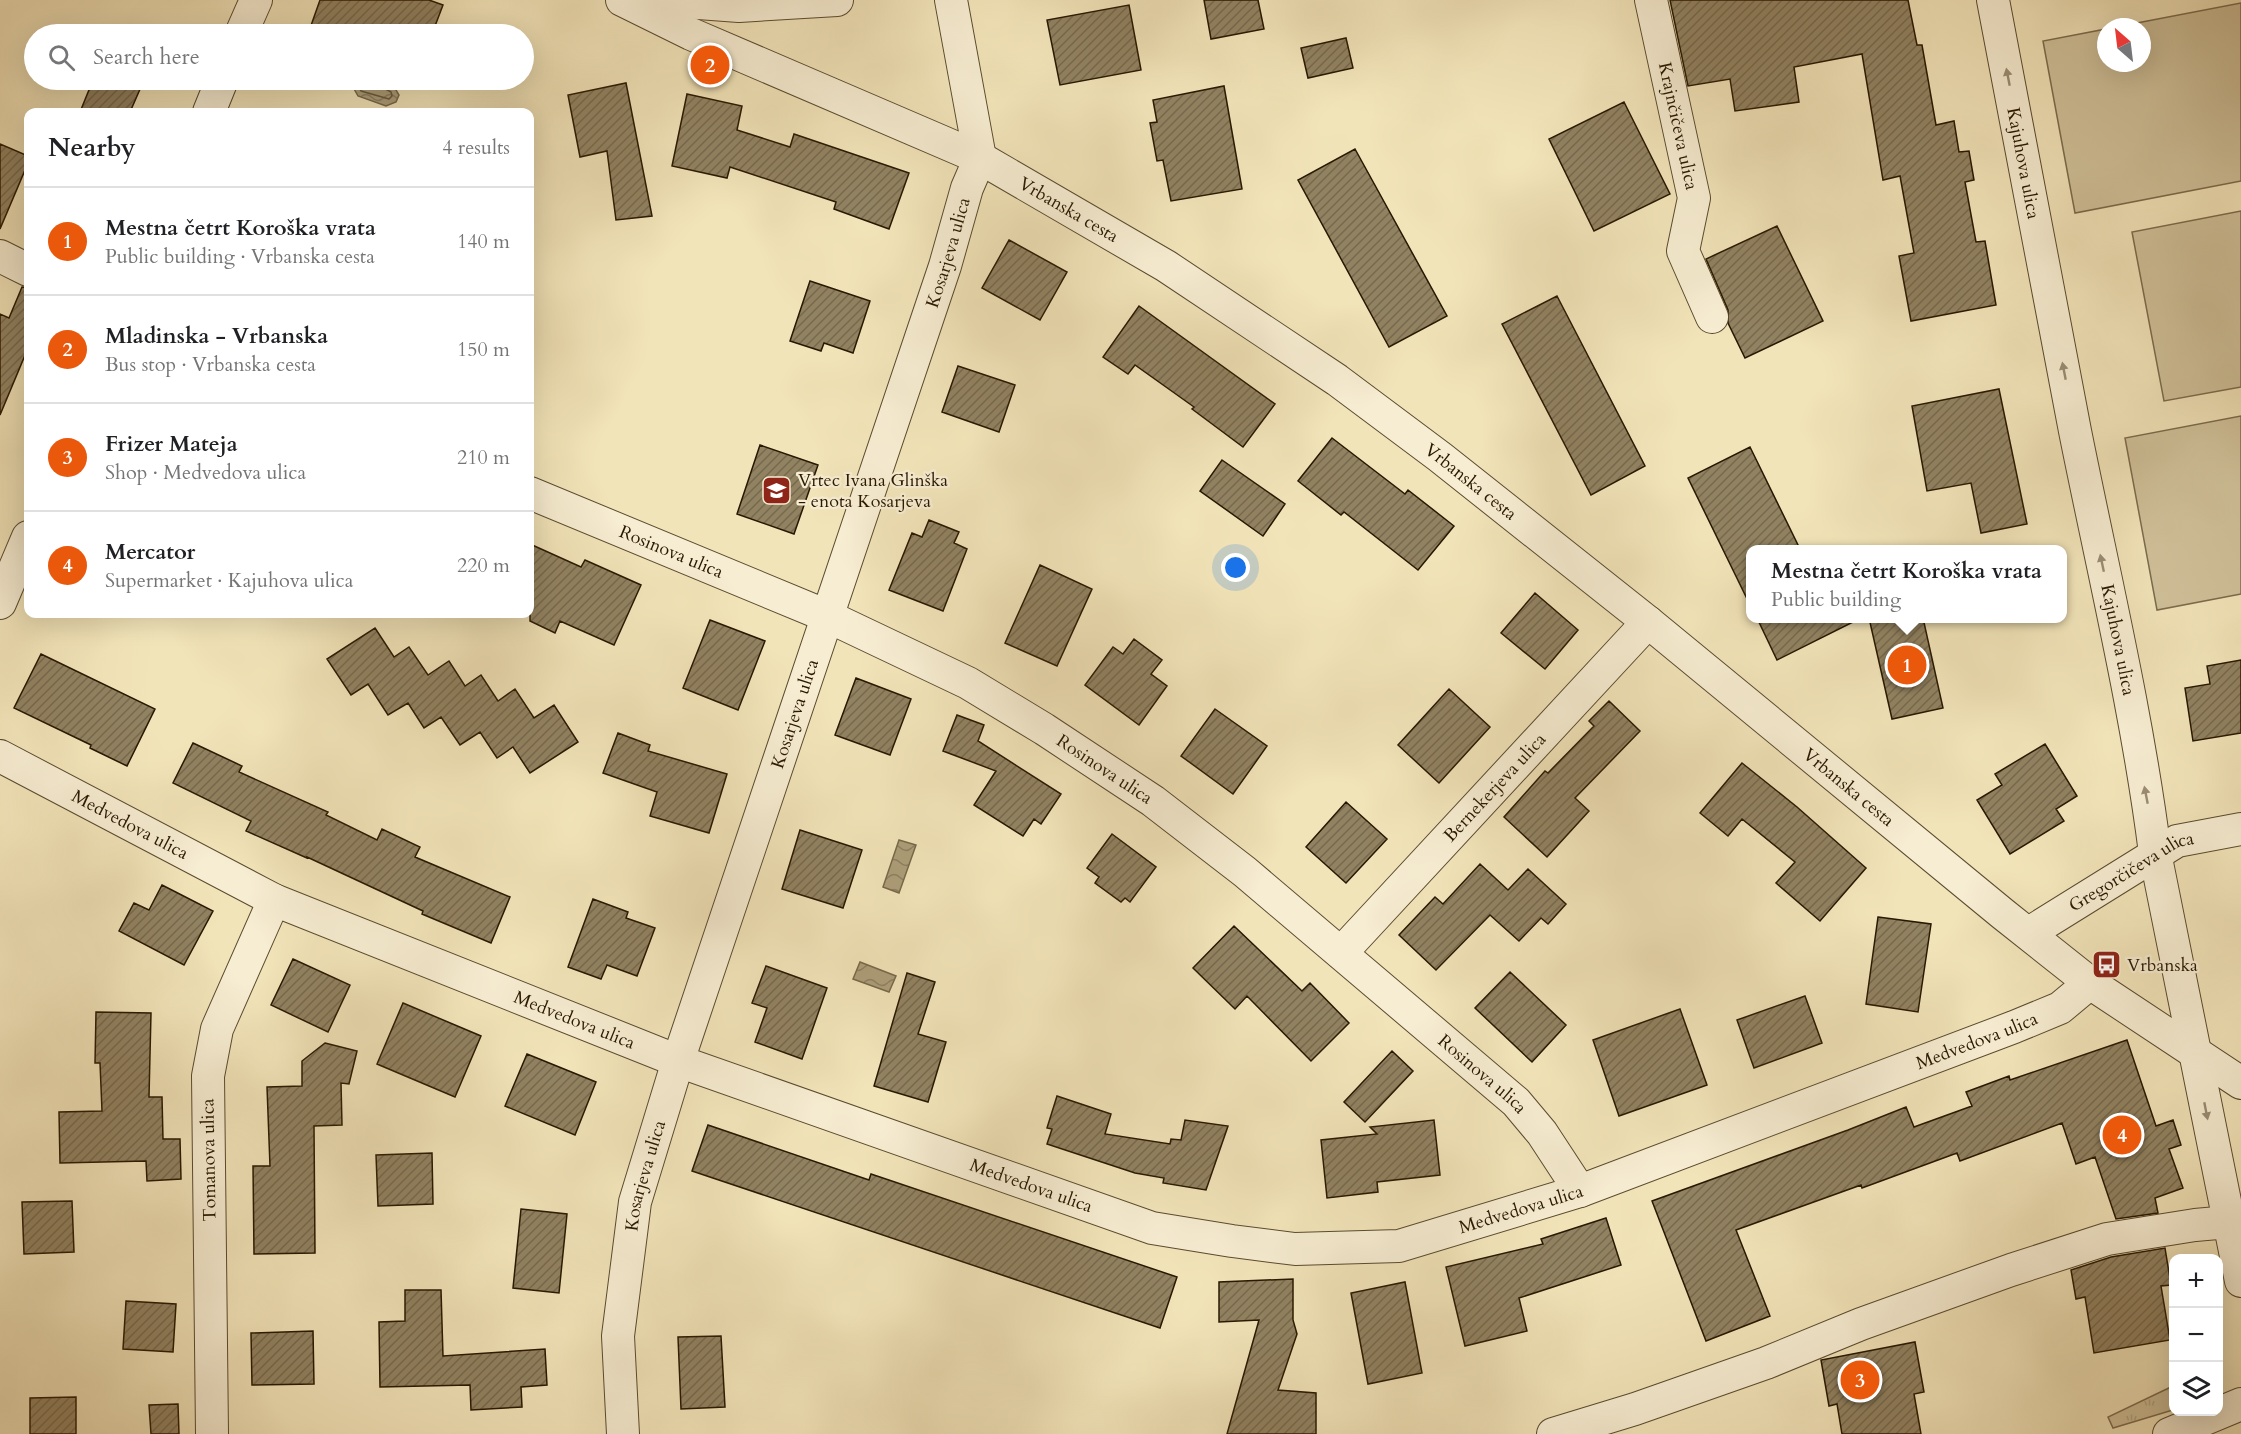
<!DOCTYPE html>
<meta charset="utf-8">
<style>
body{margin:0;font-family:Cardo,serif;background:#f2f2f2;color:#202124}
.controls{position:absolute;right:18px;bottom:18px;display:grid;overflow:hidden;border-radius:12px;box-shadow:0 6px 24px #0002}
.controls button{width:54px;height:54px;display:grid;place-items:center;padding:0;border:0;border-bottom:2px solid #e0e0e0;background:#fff;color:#202124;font:30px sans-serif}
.compass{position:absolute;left:2097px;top:18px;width:54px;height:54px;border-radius:50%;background:#fff;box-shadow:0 6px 24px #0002;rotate:332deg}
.you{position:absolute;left:1236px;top:568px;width:21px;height:21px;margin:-15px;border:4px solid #fff;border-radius:50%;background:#1a73e8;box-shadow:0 0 0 9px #1a73e833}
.badge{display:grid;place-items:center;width:39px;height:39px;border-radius:50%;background:#ea580c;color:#fff;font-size:20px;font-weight:700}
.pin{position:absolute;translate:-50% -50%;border:3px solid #fff;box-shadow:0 2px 6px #0006}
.popup{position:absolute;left:1746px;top:545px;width:321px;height:78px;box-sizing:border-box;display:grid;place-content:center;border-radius:12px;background:#fff;filter:drop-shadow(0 2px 4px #0005);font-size:20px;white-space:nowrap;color:#757577}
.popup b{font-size:22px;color:#202124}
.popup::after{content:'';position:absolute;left:50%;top:100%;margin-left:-12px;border:12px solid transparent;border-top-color:#fff}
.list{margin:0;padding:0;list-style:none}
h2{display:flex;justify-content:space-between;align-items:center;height:78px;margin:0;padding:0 24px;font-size:26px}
h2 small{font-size:20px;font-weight:400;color:#757577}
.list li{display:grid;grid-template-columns:39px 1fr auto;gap:18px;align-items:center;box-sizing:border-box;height:108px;padding:0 24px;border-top:2px solid #e0e0e0}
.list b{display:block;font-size:22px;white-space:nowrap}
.list p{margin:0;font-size:20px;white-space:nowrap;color:#757577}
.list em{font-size:20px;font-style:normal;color:#757577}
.icon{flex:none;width:33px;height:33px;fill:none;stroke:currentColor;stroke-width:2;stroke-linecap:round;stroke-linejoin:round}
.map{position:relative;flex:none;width:2241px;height:1434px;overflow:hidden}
.search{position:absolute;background:#fff;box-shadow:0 6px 24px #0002;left:24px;top:24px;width:510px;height:66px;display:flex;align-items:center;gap:15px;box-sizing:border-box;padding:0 21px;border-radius:33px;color:#757577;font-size:22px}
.panel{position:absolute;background:#fff;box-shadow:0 6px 24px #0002;left:24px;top:108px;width:510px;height:510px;border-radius:12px}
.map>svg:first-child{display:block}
.grass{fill:url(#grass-tufts);stroke:#7c6c4e;stroke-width:1.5}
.pitch{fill:#d0c19a;stroke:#7c6c4e;stroke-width:1.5}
.water{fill:url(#water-waves);stroke:#78694a;stroke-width:1.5}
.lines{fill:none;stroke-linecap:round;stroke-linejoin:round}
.shore{stroke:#6a5c3e;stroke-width:1.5}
.building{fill:url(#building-hatch);stroke:#281801;stroke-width:1.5}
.minor-casing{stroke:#5a4b2f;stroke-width:34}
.minor{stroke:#f7edd2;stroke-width:32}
.oneway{fill:#9a8d74}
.labels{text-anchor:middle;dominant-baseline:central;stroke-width:4.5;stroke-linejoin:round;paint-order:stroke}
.street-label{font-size:18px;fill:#281801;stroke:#f7edd2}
.poi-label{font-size:18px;fill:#281801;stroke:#f7edd2;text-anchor:start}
</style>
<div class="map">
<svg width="2241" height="1434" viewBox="0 0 2241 1434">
<defs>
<pattern id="grass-tufts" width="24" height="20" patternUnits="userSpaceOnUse" patternTransform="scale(1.5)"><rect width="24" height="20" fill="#d0c19a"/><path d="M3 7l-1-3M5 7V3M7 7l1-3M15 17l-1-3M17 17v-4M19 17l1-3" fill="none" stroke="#b3a583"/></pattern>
<pattern id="water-waves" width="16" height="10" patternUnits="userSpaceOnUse" patternTransform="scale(1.5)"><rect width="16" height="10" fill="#ad9f7a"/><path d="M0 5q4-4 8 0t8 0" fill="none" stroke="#8d8162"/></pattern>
<pattern id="building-hatch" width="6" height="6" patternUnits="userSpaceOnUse" patternTransform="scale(1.5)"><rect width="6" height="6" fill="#918261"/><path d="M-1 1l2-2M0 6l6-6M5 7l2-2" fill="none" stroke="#76694e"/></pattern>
</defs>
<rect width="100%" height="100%" fill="#f2e4b9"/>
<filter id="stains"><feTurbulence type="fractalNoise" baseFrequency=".00333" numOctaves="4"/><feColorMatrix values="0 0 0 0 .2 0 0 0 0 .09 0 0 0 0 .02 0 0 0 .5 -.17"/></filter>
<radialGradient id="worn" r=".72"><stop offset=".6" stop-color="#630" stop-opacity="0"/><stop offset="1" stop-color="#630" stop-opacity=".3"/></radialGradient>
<!-- grass -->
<path class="grass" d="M2173,1386V1410L2113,1428L2108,1417Z"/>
<!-- pitch -->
<path class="pitch" d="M2241,3V181L2075,213L2043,41L2106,29V63H2142V27H2116Z
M2241,211V387L2164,401L2132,232Z
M2241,416V594L2157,610L2125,438Z"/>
<!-- water -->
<path class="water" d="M357,80H376L393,85L399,95L396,102L386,106L358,96L353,87Z
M899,840L916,845L899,893L883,887Z
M860,962L896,976L889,992L853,979Z"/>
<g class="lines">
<!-- shore -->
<path class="shore" d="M361,80L359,87L361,91L389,99L392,96L391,92L380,86L378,80"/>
</g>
<!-- building -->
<path class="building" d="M320,0H429L443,5L432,34H308Z
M1204,0H1258L1264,29L1211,39Z
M1670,0H1908L1917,45H1922L1936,125L1954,121L1959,152L1969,151L1974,180L1965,182L1976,242L1985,241L1996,305L1911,321L1899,256L1914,253L1900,176L1883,180L1862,54L1794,67L1799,102L1735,111L1730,79L1688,86Z
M1129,5L1141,70L1060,85L1047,20Z
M1346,38L1353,68L1308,78L1301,48Z
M93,80H144L130,112H80Z
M626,83L652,216L616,220L607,151L580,157L568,95Z
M1224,86L1242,189L1171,201L1163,160L1157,161L1150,123L1157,122L1153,100Z
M687,94L742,106L737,130L790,147L794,134L909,173L889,229L834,209L836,202L730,167L727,178L672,166Z
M1624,102L1670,194L1594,231L1549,139Z
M0,144L28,156V163L0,229Z
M1355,149L1447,316L1389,347L1298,180Z
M1777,226L1823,321L1745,358L1728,323V310L1706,259Z
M1009,240L1067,272L1040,320L982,288Z
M810,281L870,301L853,353L824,343L821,351L790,341Z
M22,287L28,288V348L0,415V314L9,318Z
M1557,296L1645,466L1591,495L1502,324Z
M1139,306L1275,404L1243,447L1192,409L1194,407L1135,365L1128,374L1103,357Z
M958,366L1015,385L999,432L942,412Z
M1999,389L2027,524L1981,533L1971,483L1927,491L1912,406Z
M1332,438L1405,494L1408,490L1454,526L1418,570L1344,512L1341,515L1298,481Z
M760,445L818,465L794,534L737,514Z
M1750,447L1800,549H1751V607L1688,478Z
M1222,460L1285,504L1263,536L1200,491Z
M929,520L959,532L954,543L967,549L943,611L889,590L912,533L922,537Z
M530,544L581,567L585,560L641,585L614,645L560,621L555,633L530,621Z
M1040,565L1092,589L1057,666L1005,643Z
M1535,593L1578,630L1545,669L1501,633Z
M1757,618H1861L1777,660Z
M1869,618H1923L1943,708L1892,719Z
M710,620L765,641L738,710L683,688Z
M375,628L394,657L409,647L428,675L449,661L465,686L481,675L498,701L515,689L534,718L554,705L578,742L530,773L513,747L497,758L480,732L460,745L441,717L424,728L408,703L388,715L368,684L351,695L327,659Z
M1134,639L1162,660L1151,674L1167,686L1139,725L1085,685L1113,647L1123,654Z
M41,654L155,709L127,766L90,748L91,745L14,708Z
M2241,660V733L2193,741L2185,688L2210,684L2207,666Z
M856,678L911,699L890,755L835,735Z
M1449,689L1490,727L1439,783L1398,745Z
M1609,701L1640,731L1575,798L1589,811L1547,857L1504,817L1545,771L1548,773L1594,726L1589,721Z
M1215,709L1267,746L1233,794L1181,756Z
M957,715L984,725L978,741L1061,794L1041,824L1034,819L1023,836L974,805L996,771L943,751Z
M618,733L650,745L648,751L727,774L709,833L650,816L657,792L603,773Z
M193,743L242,766L239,772L328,812L326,815L377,840L382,829L420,847L415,857L510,897L491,943L422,914L423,911L307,857V858L246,831L251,821L173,783Z
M2045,744L2077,796L2056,809L2064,821L2010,854L1977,800L2002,785L1995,774Z
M1742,763L1797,807L1866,868L1820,921L1776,883L1795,862L1742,819L1728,836L1700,813Z
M1346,802L1387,839L1346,883L1306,847Z
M800,830L862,850L843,908L782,889Z
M1112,834L1156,867L1130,902L1125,898L1121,902L1095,883L1099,877L1087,868Z
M1480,864L1508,890L1528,869L1566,904L1548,924L1541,918L1519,941L1490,915L1436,970L1399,935L1435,897L1443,904Z
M162,885L213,911L184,965L119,931L134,903L149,910Z
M593,899L628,912L626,918L655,928L637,976L607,965L601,979L568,967Z
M1878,917L1931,924L1918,1012L1866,1004Z
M1234,926L1302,991L1310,983L1349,1023L1311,1061L1247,996L1235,1009L1193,968Z
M293,959L350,985L328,1032L271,1005Z
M766,966L827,988L802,1059L755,1042L767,1008L752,1003Z
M1510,972L1566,1025L1532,1062L1475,1008Z
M907,973L935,982L918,1034L946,1042L928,1102L874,1086Z
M1805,996L1822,1043L1754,1068L1737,1020Z
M403,1003L481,1036L455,1097L377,1064Z
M1680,1009L1707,1085L1619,1116L1593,1040Z
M96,1012L151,1013L149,1097H162L163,1139H180L181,1179L147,1181L146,1161L60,1163L59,1112L102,1111L100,1063H95Z
M2127,1040L2156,1126L2173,1120L2181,1145L2169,1149L2183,1188L2155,1198L2158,1213L2116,1219L2095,1157L2076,1164L2062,1123L1960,1161L1957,1153L1862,1188L1861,1185L1736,1230L1770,1316L1706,1341L1652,1201L1848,1130L1906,1107L1914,1127L1972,1106L1966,1092L2009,1076L2010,1080Z
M325,1043L357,1051L349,1084L341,1083L342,1125L314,1126L315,1253L254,1254L253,1166H270L267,1087L302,1086V1061Z
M1392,1051L1413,1071L1365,1122L1344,1102Z
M527,1054L596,1082L575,1135L505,1106Z
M1057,1096L1111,1114L1105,1134L1170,1144L1171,1139L1181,1140L1185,1120L1228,1126L1206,1190L1163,1183L1164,1178L1135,1173L1047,1144L1052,1129L1047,1128Z
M1434,1120L1440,1175L1377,1182L1378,1192L1327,1198L1321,1140L1377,1134L1370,1127Z
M708,1125L869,1180L871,1174L1177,1277L1160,1328L692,1171Z
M432,1153L433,1204L378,1206L376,1155Z
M72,1201L74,1252L24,1254L22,1202Z
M521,1209L567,1214L559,1293L513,1288Z
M1606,1218L1621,1265L1519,1298L1527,1331L1465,1346L1446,1267L1543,1244L1541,1239Z
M2165,1248L2171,1285L2161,1286L2170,1340L2094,1353L2085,1297L2076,1299L2071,1270L2111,1257Z
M1293,1279V1320L1297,1334L1278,1390L1316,1393V1434H1227L1259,1320L1219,1322V1282Z
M1405,1282L1422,1373L1368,1384L1351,1293Z
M405,1290H441L443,1356L545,1349L547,1385L521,1387L522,1407L471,1410L470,1385L380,1387L379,1322L405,1321Z
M126,1301L176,1304L173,1352L123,1349Z
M313,1331L314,1384L252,1385L251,1333Z
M721,1336L725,1407L681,1409L678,1337Z
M1915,1342L1924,1392L1914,1394L1921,1434H1842L1837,1404L1829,1406L1821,1360Z
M76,1397V1434H30V1398Z
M178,1404L179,1434H151L149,1405Z"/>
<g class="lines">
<defs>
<g id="minor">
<path id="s1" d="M622,0L691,34L980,158L1166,266L1337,380L1440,457L1648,622L2003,914L2090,983L2241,1083"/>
<path d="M658,0L739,6L837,0"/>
<path id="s2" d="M1651,0L1694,198L1683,251L1712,317"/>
<path id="s3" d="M1993,0C2020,144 2047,288 2075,431C2103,571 2137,711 2155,853L2241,1281"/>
<path d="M241,34L256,0"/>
<path d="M209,112L222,80"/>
<path d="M0,256L28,270"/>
<path id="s4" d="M530,493L827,616L968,683L1044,729L1153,801L1245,872L1516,1102L1542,1133L1580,1191"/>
<path d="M0,603L28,537"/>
<path id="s5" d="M0,756L274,900L678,1061L1152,1228L1232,1241L1295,1249L1399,1246L1580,1191L2014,1027L2060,1008L2090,983"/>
<path id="s6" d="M2029,933L2177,841L2241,829"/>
<path id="s7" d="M1341,953L1648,622"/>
<path d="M212,1434L208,1076L217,1029L274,900"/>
<path id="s8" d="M623,1434L618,1336L635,1202L678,1061L945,266L967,188L980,158L951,0"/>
<path d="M1553,1434L1635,1409L1766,1363L1861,1324L2011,1270L2107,1239L2195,1225L2229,1222"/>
<path d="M2169,1434L2241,1404"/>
</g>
</defs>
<!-- minor casing -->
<use href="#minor" class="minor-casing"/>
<!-- minor -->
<use href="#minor" class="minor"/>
</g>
<!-- one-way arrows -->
<defs><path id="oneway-solid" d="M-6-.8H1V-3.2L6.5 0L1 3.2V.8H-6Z" transform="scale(1.5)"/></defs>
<g class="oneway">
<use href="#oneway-solid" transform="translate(2008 77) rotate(-101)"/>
<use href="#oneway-solid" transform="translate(2064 371) rotate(-101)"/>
<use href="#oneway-solid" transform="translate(2102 563) rotate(-102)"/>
<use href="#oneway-solid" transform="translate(2146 795) rotate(-101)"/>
<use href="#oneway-solid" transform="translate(2206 1111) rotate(79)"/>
</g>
<!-- icons -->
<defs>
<symbol id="school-square" viewBox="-11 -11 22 22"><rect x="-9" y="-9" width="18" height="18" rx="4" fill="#8f2418" stroke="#f7edd2"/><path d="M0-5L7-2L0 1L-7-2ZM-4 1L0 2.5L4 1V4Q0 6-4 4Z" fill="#fff"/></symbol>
<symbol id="bus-square" viewBox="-11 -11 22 22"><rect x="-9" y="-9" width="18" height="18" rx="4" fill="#8f2418" stroke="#f7edd2"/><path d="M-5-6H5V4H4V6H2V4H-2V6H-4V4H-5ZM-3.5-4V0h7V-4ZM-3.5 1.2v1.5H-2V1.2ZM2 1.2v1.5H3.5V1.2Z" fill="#fff"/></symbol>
</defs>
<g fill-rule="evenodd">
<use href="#school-square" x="760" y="474" width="33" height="33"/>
<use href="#bus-square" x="2090" y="948" width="33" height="33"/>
</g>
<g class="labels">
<!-- street labels -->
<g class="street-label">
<text stroke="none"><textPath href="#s2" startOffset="129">Krajnčičeva ulica</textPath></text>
<text stroke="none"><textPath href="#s3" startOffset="166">Kajuhova ulica</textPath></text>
<text stroke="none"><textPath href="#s1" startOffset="494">Vrbanska cesta</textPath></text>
<text stroke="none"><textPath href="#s8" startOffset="1233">Kosarjeva ulica</textPath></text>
<text stroke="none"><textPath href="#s1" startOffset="980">Vrbanska cesta</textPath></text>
<text stroke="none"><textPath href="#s4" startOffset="153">Rosinova ulica</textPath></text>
<text stroke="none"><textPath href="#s3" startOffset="652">Kajuhova ulica</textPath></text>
<text stroke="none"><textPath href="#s8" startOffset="747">Kosarjeva ulica</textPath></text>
<text stroke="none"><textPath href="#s4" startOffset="639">Rosinova ulica</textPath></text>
<text stroke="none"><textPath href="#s7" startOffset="226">Bernekerjeva ulica</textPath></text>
<text stroke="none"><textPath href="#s1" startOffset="1466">Vrbanska cesta</textPath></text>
<text stroke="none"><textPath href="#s5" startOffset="147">Medvedova ulica</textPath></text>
<text stroke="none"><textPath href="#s6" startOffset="120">Gregorčičeva ulica</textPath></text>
<text stroke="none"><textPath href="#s5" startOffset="633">Medvedova ulica</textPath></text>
<text stroke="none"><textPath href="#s5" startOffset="2109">Medvedova ulica</textPath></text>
<text stroke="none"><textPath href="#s4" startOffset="1125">Rosinova ulica</textPath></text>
<text transform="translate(209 1160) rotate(-91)">Tomanova ulica</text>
<text stroke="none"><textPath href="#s8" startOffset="261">Kosarjeva ulica</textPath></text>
<text stroke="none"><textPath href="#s5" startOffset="1119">Medvedova ulica</textPath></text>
<text stroke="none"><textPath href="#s5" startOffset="1623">Medvedova ulica</textPath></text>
</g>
<!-- poi labels -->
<g class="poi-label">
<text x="798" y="480">Vrtec Ivana Glinška<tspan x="798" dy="21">- enota Kosarjeva</tspan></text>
<text x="2127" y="965">Vrbanska</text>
</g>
</g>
<rect width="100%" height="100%" filter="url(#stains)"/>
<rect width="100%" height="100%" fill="url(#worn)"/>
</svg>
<div class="controls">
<button>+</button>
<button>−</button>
<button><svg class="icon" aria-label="layers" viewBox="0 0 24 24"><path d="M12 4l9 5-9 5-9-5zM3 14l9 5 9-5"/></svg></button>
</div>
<svg class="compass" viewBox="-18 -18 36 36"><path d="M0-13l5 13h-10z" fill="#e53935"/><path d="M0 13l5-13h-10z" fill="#757577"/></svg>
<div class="you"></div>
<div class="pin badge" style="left:1907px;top:665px">1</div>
<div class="popup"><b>Mestna četrt Koroška vrata</b>Public building</div>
<div class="pin badge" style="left:710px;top:65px">2</div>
<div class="pin badge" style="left:1860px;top:1380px">3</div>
<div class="pin badge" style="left:2122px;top:1135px">4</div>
<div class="search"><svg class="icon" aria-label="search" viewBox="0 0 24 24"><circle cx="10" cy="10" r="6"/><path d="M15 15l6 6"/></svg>Search here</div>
<section class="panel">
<h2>Nearby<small>4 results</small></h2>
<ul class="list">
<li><span class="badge">1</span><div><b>Mestna četrt Koroška vrata</b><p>Public building · Vrbanska cesta</p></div><em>140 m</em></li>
<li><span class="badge">2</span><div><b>Mladinska - Vrbanska</b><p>Bus stop · Vrbanska cesta</p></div><em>150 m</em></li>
<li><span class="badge">3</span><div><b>Frizer Mateja</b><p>Shop · Medvedova ulica</p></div><em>210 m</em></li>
<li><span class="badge">4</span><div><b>Mercator</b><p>Supermarket · Kajuhova ulica</p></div><em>220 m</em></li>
</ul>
</section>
</div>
